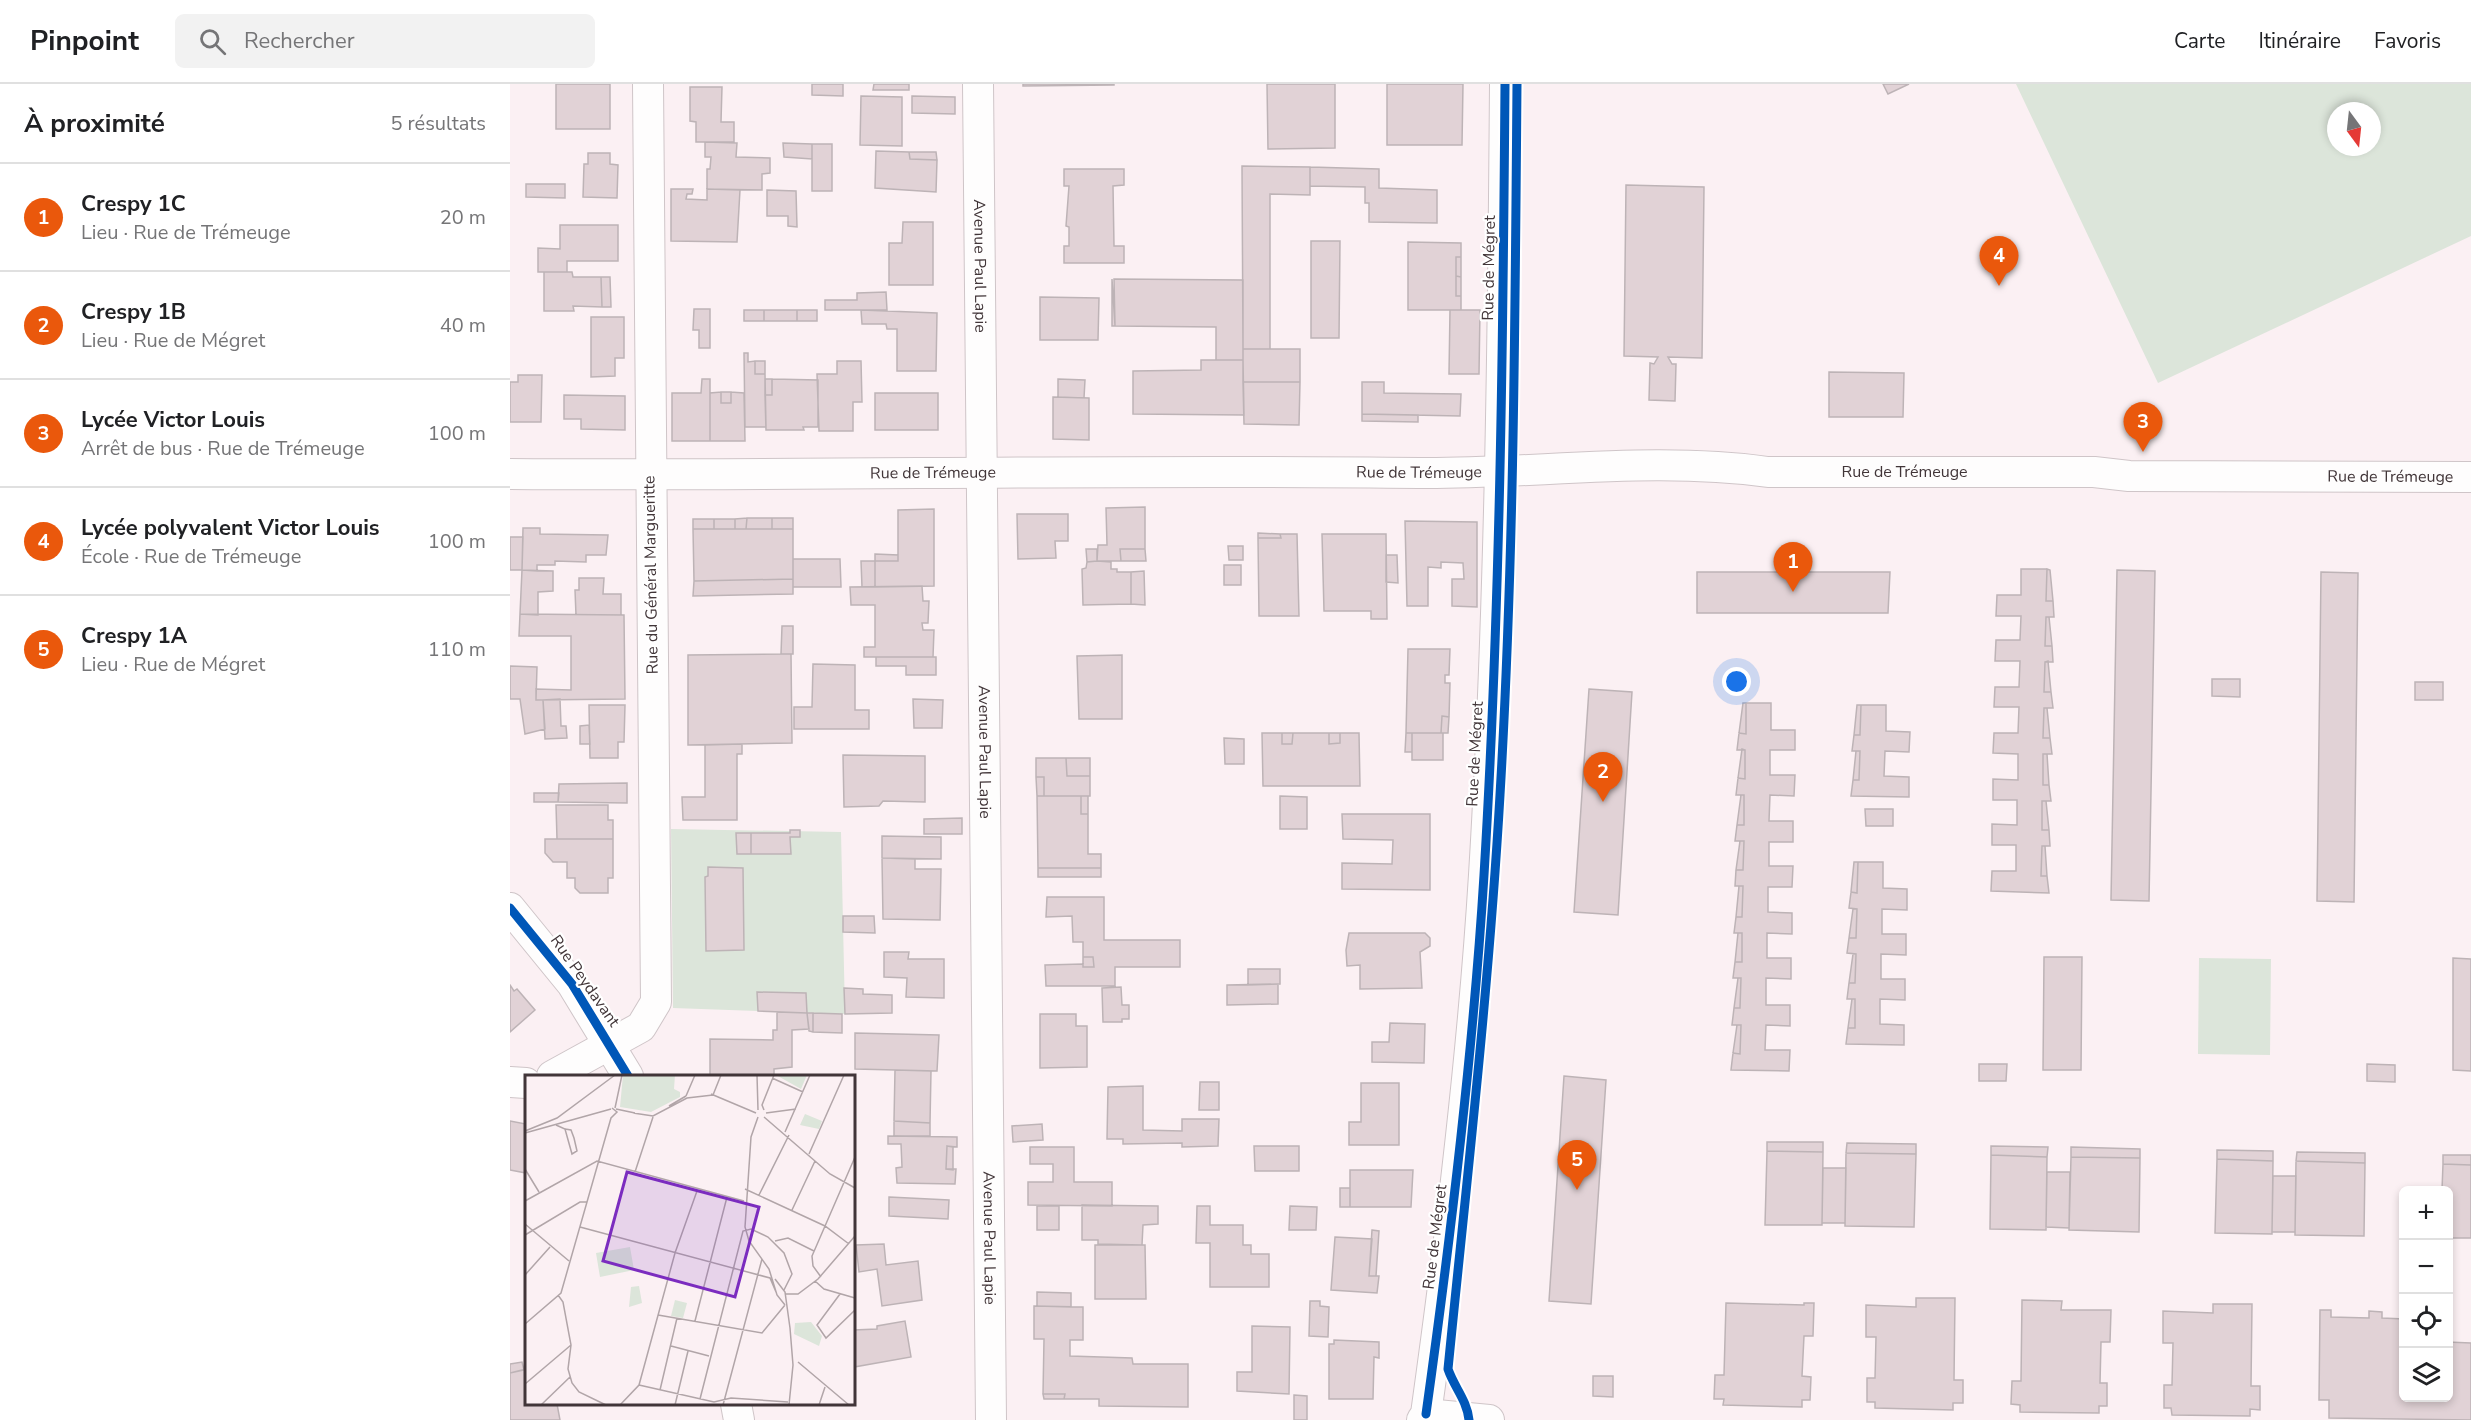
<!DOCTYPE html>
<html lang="fr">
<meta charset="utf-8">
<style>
body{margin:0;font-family:"Nunito Sans",sans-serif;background:#f2f2f2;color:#202124}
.controls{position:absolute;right:18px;bottom:18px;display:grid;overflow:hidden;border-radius:9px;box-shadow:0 3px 9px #0003}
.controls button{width:54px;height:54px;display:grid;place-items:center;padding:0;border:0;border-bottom:2px solid #e0e0e0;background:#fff;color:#202124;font:30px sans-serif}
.compass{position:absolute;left:1817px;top:18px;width:54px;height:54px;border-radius:50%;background:#fff;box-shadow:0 3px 9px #0003;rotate:165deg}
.you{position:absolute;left:1227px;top:598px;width:21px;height:21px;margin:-15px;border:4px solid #fff;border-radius:50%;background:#1a73e8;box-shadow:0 0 0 9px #1a73e833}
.badge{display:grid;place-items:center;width:39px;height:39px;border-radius:50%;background:#ea580c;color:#fff;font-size:20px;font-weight:700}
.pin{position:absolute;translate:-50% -50px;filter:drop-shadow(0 2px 3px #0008)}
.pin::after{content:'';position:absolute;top:32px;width:21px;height:18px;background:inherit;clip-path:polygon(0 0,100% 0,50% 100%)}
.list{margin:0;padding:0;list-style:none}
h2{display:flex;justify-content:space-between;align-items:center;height:78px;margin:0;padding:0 24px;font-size:26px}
h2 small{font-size:20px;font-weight:400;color:#757577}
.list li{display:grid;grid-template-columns:39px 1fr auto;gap:18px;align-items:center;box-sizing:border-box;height:108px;padding:0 24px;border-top:2px solid #e0e0e0}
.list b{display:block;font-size:22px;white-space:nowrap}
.list p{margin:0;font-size:20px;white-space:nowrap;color:#757577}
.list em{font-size:20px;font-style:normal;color:#757577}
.icon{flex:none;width:33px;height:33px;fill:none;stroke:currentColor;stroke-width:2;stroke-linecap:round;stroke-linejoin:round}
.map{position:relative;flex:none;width:1961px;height:1336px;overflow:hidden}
header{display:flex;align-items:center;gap:36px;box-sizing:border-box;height:84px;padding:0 30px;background:#fff;border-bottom:2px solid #e0e0e0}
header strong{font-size:28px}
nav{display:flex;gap:33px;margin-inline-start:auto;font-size:21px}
.search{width:420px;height:54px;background:#f2f2f2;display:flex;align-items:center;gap:15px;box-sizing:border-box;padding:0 21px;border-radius:9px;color:#757577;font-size:22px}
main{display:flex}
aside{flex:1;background:#fff}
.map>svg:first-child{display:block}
.green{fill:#dce5da;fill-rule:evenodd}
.building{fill:#e1d2d6;stroke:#bdb3b6;stroke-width:1.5}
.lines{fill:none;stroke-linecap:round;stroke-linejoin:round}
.minor-casing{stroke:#cfc5c8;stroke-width:32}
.minor{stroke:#fefdfd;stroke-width:30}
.cycleway-casing{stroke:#fff;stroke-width:13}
.cycleway{stroke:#0057b8;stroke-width:9}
.labels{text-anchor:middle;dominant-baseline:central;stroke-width:4.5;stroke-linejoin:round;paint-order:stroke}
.street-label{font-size:16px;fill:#413538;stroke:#fff}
.inset-road{fill:none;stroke:#b1a5a8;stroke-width:1.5}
.view{fill:#7b2cbf;fill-opacity:0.15;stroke:#7b2cbf;stroke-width:3}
.inset-edge{fill:none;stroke:#413538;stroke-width:3}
</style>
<header>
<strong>Pinpoint</strong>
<div class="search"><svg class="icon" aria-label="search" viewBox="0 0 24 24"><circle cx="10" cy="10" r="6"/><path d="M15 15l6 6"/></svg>Rechercher</div>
<nav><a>Carte</a><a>Itinéraire</a><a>Favoris</a></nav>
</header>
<main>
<aside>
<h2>À proximité<small>5 résultats</small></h2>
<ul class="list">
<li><span class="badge">1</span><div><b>Crespy 1C</b><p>Lieu · Rue de Trémeuge</p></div><em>20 m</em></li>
<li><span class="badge">2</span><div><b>Crespy 1B</b><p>Lieu · Rue de Mégret</p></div><em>40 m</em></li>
<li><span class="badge">3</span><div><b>Lycée Victor Louis</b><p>Arrêt de bus · Rue de Trémeuge</p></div><em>100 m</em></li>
<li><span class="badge">4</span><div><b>Lycée polyvalent Victor Louis</b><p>École · Rue de Trémeuge</p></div><em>100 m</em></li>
<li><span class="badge">5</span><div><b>Crespy 1A</b><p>Lieu · Rue de Mégret</p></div><em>110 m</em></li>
</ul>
</aside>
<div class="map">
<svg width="1961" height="1336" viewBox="0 0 1961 1336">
<rect width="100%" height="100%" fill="#fbf0f3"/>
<!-- green -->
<path class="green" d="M1506,0H1961V152L1648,299ZM1826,27H1862V63H1826Z
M161,745L331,748L335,930L163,924Z
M1689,874L1761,875L1760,971L1688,970Z"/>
<!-- building -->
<path class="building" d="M46,0H100V45H46Z
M302,0H333V12L302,11Z
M364,0H399V6H363Z
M513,0H604V1L513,2Z
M757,0H825V64L758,65Z
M877,0H953L952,61H877Z
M1373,0H1399L1378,10Z
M180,3H212L211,38H224V58H186V38L180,37Z
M351,12L392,13V62L350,61Z
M402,12L445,13V30L402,29Z
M195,58L227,59L226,73L260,74V89L252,90V106L197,105V85H200L201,73H195Z
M273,59L302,60V75L274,73Z
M302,60H322V107H302Z
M366,67L399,68L400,75L427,76L426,108L365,104Z
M399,68H426L427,76L400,75Z
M78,69H100V80L108,81L107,114L73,113L74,80H78Z
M732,82L800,83V111L760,110V265H733Z
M800,83L869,85V104L927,106V139L859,138V119H855V103L800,102Z
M554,85H614V101L603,102L604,162H614V179H554V162H559V143L556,142L559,102H554Z
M16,100H55V114L16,113Z
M1116,101L1194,103L1192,274L1158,273L1162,280H1166L1165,317L1139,316L1140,279L1144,280L1148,273L1114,272Z
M161,105H183L182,110H177L176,115L197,116V105L230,106L227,158L161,157Z
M257,106L286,107L287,143L278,142V132H257Z
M393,138H423V201H379V159H392Z
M50,141H108V177H57V188H28V164L50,165Z
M801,157H830L829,254H801Z
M898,158L951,159V173H946V212H951V226H898Z
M946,173H951V193L946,192Z
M34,188H62L63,193H91L92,223L63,222L64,227H34Z
M946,192L951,193V212H946Z
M91,193H100L101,223H92Z
M602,195L605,242H602Z
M604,195L733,196V276H706V243L605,242Z
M376,208L377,226H315V216H347V209Z
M530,213L589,214L588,256H530Z
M184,225H200V264H189V246H183Z
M234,226H254V237H234Z
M254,226H287V237H254Z
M287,226H307V237H287Z
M351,226L427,229L426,287H387V245H377L376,240H352Z
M940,226H970L969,290H939Z
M81,233H114V274H105V292L81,293Z
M733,265H790V298H733Z
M234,269H238V278L245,277V290H255L256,343H235Z
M691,276H733L734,331L623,330V287L691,286Z
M245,277H255V290H245Z
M327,277H351L352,318H343V347H309L307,290H327Z
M1319,288L1394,289L1393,333H1319Z
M8,291H32L31,338H0V298H8Z
M192,295H200V357H162V309H191Z
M255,295H262V311H255Z
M262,295L308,296V343H293L294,346H256L255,311H262Z
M548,295L575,296L574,314L548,313Z
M733,298H790L789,341L734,340Z
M852,298H874V309L951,310L950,332L852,330Z
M211,308H221V319H211Z
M211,308V319H221V308L234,309L235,357H200V309Z
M365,309H428V346H365Z
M54,311L115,312V346L71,345V335H54Z
M543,313L579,314V356L543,355Z
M852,330L908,331V338L852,337Z
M635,423V465H610L611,477H587L588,461H597L596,424Z
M424,425V502L365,503V477H388V426Z
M507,430H558V457H545L546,474L508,475Z
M237,434L236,445H225V435Z
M237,434H262V445H236Z
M262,434H283V445H262Z
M183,435H204V445H183Z
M204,435H225V445H204Z
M895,437L967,438V523L942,522V495H954L953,479L931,478V484L918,483V522H897Z
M13,444H30V450L98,451L96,471H76V478L45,477V481H27V487L12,486Z
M183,445H283V495L184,497Z
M748,449L770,450L771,454H748Z
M770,450H787L789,532H749L748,454H771Z
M812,450H876L877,535H861V527H814Z
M0,453H13L12,486H0Z
M718,462H733V476H719Z
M576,465H587V477L577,478Z
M610,465H635L636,477H611Z
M365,470L388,471V477H365Z
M876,471H887L888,499L876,498Z
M283,475H330L331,503H283Z
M351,477H365V503H352Z
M587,477L601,478V485H607V488H621V520L573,521L572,485L576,484L577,478Z
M714,481H731V501H714Z
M1511,485H1537L1536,517H1543L1544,533H1536L1535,562H1542L1543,578H1535L1534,608H1541L1543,624H1534L1533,654H1540L1542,670H1533V701H1539L1541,717H1532V746H1539L1540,762H1532L1531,792H1537L1539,809L1481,807L1482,787H1506V761H1482V740L1507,741V716H1483V695L1508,696V670L1483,669L1484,649H1508L1509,623H1484L1485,603H1509L1510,577H1485L1486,556H1510L1511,532H1486L1487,511H1511Z
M1537,485L1540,486L1543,517H1536Z
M12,486L43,487V507L28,508V531L10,530Z
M1607,486L1645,487L1639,817L1601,816Z
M634,487L635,521L621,520V488Z
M1187,488H1380L1378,529H1187Z
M1811,488L1848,489L1844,818L1807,817Z
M69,494H94L93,510H111V531H66L65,506H69Z
M283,495V510L183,512L184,497Z
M412,502L413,517H419L418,539H412L413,546H424L423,573H354V563H365V521H341L340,503Z
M10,530L114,531L115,615L26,616V605L61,606V552H9Z
M1536,533H1539L1542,562H1535Z
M272,542H283V570H271Z
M898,565H940L939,591H935V599H940L939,633L932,632L931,649H896Z
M271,570H281L282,659L178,661V571Z
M612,571V635H569L567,572Z
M366,573H426V591H396V582H366Z
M1538,577L1541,608H1534L1535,578Z
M303,580L345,581V626H359V645H284V623H302Z
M0,582L27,583L26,616H33L35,645L15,650L10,615H0Z
M1702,595H1730V613L1702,612Z
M1905,598H1933V616H1905Z
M1079,605L1122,608L1108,831L1064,828Z
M50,615L51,642H56L57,654L35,655L33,616Z
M403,615L433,616L432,644H404Z
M1233,619H1236V650L1229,649Z
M1236,619H1261V646H1285V666H1260V691H1285L1284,712L1260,711L1259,737H1283V758H1259V782H1283L1282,803H1258V828L1282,829V850L1257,849V874H1281V895L1256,894V921H1280V942L1256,941L1255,966H1280L1279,987L1221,986L1223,969L1230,970L1231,941H1222L1224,924H1230L1231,894H1223L1225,878H1232V849H1224L1226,833H1232L1233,802H1225L1226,786H1233L1234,757H1225L1227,741H1234V711H1226L1228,694L1235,695V666H1227L1229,649L1236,650Z
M79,621H115L114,658H108V674H80Z
M1347,621H1351L1350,651H1344Z
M1351,621H1376V647L1400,648L1399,668L1375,667L1374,692L1399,693V713L1341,712L1343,696H1349L1350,667H1342L1344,651H1350Z
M1534,624H1537L1540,654H1533Z
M932,632L939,633L938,649H931Z
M79,641L80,660H70V642Z
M752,649H772V660H782L783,649H819V660L830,659V649H849L850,702H753Z
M772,649H783L782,660H772Z
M819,649H830V659L819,660Z
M896,649H902V668H895Z
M902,649H933V676H902Z
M714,654L734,655V680H715Z
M232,660V670H227V736H173L172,713H195V661Z
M1232,665L1235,666V695L1228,694Z
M1346,667H1350L1349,696H1343Z
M1533,670H1537L1539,701H1533Z
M333,671L415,672V718L373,717L369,722L334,723Z
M526,674H556L557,692H580V712H534V693H526Z
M556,674H580V692H557Z
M526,693H534V712H527Z
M117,699V719L48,718L49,700Z
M24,709H49L48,718H24Z
M1231,711H1234V741H1227Z
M527,712H571V730H578V770H591V784H528Z
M571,712H578V730H571Z
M770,712L797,713V745H770Z
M1532,717H1536L1539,746H1532Z
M46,721H98V736H103V755H47Z
M1355,725H1383V742H1356Z
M832,730H920V806L832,805V779L882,780L883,756L833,755Z
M452,734V750H414V735Z
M280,746H290V753H280L281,770H241V749H280Z
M226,749H241V770H227Z
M372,752L431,753V775L372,774Z
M35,755H103V794H98V809H70L65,804V794H57V778H43L35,769Z
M1230,757H1234L1233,786H1226Z
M1532,762H1535L1537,792H1531Z
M372,774L405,775V785H431L430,836L373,835Z
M1344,778H1348L1347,809L1341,808Z
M1348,778H1373V804L1397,805V826L1372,825V850H1396V871L1371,870V895H1395V916L1370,915V940L1394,941V961L1336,960L1338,944H1345V915H1337L1339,899H1345L1346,870L1337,869L1339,854H1346L1347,825L1339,824L1341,808L1347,809Z
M198,783L233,784L234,866L196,867L195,793L198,792Z
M528,784H591V793H528Z
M1229,802H1233L1232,833H1226Z
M537,813H594V856H670V883H605V902H536L535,881L573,880V883H584L583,873H573V858H563L562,832L536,833Z
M1343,825H1347L1346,854H1339Z
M333,832H364L365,849L333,848Z
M839,849H915L920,854V862L910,868L912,904L850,905V881L837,882L836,866Z
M1228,849H1232V878H1225Z
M374,868H399L398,875H434V914L396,913L397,894L374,893Z
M1343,870H1346L1345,899H1339Z
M573,873H583L584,883H573Z
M1534,873H1572L1571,986H1533Z
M1943,874L1961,875V987L1943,986Z
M738,885H770V900L738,901Z
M1228,894H1231L1230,924H1224Z
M768,900V920L717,921V901Z
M0,901L4,907L7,905L25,926L0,948Z
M611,903L612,921H619V935H612V938H593L592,904Z
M334,904L353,905V910L382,911V929L335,930Z
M247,908L296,909L297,929L248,927Z
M1342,915H1345V944H1338Z
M267,928L297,929L299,945L282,946V983L264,985V992H200V955L263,956V946H267Z
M297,929H303V948L299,947Z
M303,929L332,930V949L303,948Z
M530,930H566V942H577V983L530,984Z
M880,939L915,940L914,979L862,978V958H879Z
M1227,941H1231L1230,970L1223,969Z
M345,949L429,951L427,987L345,985Z
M1469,980H1497L1496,997H1469Z
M1857,980L1885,981V998L1857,997Z
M385,986L421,987L420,1039L384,1037Z
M1054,992L1096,996L1081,1220L1039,1217Z
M690,998H709V1026H689Z
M851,999H889V1061H839V1038H851Z
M633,1002V1046L672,1047V1035H709L708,1062L672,1063V1059L613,1060V1055H597L598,1003Z
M0,1037L16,1040V1089L0,1086Z
M384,1037L420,1039V1052H384Z
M532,1040L533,1056L503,1058L502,1042Z
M378,1052L447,1053V1063L437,1062L436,1085H446L445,1100L387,1099L386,1084L392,1083L391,1060H378Z
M1257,1058H1313V1068L1257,1067Z
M1337,1059L1406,1060V1070L1336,1069Z
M437,1062L443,1063V1086L436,1085Z
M744,1062H789V1087H745Z
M1481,1062L1538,1063L1537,1073L1481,1071Z
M520,1063H564V1098H602V1122L518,1121V1098H543V1080H520Z
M1561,1063L1630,1065V1074L1561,1073Z
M1707,1066L1763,1067V1077L1707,1075Z
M1257,1067L1313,1068L1312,1141H1255Z
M1787,1068L1855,1069V1079L1786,1077Z
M1336,1069L1406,1070L1404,1143L1335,1142Z
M1481,1071L1537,1073L1536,1146L1480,1145Z
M1933,1071H1961V1081L1933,1080Z
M1561,1073L1630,1074L1629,1148L1559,1146Z
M1707,1075L1763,1077L1762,1150L1705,1149Z
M1786,1077L1855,1079L1854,1152L1785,1151Z
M1933,1080L1961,1081V1154H1938V1106H1932Z
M1313,1084H1336L1335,1139H1312Z
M840,1086H903L901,1123H840Z
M1537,1088H1560L1559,1144L1536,1143Z
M1763,1092H1786L1785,1148H1762Z
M830,1104H840V1123H830Z
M379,1113L439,1116L438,1135L379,1132Z
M572,1121L648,1122V1140L633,1141L632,1161L588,1160V1156H572Z
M527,1122H549V1146H527Z
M687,1122H700V1141H733V1161H741V1170H759V1203H700V1159H686Z
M780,1122L807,1123L806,1146H779Z
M862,1146L869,1147L866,1192H859Z
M825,1153L862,1155L859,1192H869L867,1209L821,1206Z
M374,1160L376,1181L408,1177L412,1216L372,1222L367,1185L349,1188L346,1161Z
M585,1161H635L636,1215H585Z
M527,1208L561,1209V1223L527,1222Z
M1406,1214H1445L1444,1296H1453V1319H1443V1326L1365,1324V1318H1357V1294H1365L1366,1253H1356V1221L1406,1223Z
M1512,1216L1552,1217L1551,1226H1601L1600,1258H1591L1590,1299H1597V1322H1589V1329L1510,1328V1321L1501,1320L1502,1297H1511Z
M800,1217H810V1222L819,1223L818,1253L799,1252Z
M1216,1219L1294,1221V1219H1304L1303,1252H1294L1292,1292L1301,1293L1300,1316H1292V1323L1213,1321L1214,1315H1204L1205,1291H1214Z
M1703,1220H1742L1741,1302H1750V1326L1740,1325V1332L1662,1331L1661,1324H1654V1301H1662L1663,1259H1653V1227L1703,1229Z
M524,1222L573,1223V1256H560V1272L622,1274L623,1280H678V1323L589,1322V1315H554L555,1310H533L534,1255H524Z
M1810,1226H1821V1233L1859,1234V1227L1872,1228V1234L1894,1235V1314H1938V1258L1961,1259V1336L1819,1334V1316H1809Z
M395,1237L401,1273L344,1283V1246L367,1245V1242Z
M742,1242L780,1243L779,1310L727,1307V1288H742Z
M824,1256L869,1258V1274L864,1273L863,1315H819V1260H824Z
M12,1278L14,1286L0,1289V1280Z
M16,1285V1320H47L50,1336H0V1289Z
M1083,1292H1103V1313L1083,1312Z
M533,1310H555L554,1315H534Z
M784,1311L797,1312V1336H784Z"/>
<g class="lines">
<defs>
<g id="minor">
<path id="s1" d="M468,0L481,1336"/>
<path id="s2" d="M0,390C303,392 607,385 910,389C1025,390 1143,372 1258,388H1584L1619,392L1961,393"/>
<path d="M0,824L62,900L118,992"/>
<path d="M42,992L131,943L146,918L138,0"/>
<path d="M0,998L16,999"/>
<path d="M226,1320L229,1336"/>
<path d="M916,1330L979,1336"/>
<path d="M912,1336L916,1330C941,1151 963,971 974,791C990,527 993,264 995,0"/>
</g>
</defs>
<!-- minor casing -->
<use href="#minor" class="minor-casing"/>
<!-- minor -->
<use href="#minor" class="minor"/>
<defs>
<path id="cycleway" d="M0,824L62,900L118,992
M916,1330C941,1151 963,971 974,791C990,527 993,264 995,0
M959,1336C957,1316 944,1303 938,1285C957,1094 979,903 990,711C1004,474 1005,237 1007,0"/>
</defs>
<!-- cycleway casing -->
<use href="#cycleway" class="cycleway-casing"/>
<!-- cycleway -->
<use href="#cycleway" class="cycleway"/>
</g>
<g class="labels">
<!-- street labels -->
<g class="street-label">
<text stroke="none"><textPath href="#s1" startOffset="182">Avenue Paul Lapie</textPath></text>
<text transform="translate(979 184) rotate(-89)">Rue de Mégret</text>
<text stroke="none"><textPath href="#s2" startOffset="423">Rue de Trémeuge</textPath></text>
<text stroke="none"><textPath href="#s2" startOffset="909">Rue de Trémeuge</textPath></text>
<text stroke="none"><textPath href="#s2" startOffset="1395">Rue de Trémeuge</textPath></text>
<text stroke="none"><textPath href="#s2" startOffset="1881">Rue de Trémeuge</textPath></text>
<text transform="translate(141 491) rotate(-91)">Rue du Général Margueritte</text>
<text stroke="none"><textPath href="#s1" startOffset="668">Avenue Paul Lapie</textPath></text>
<text transform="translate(965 670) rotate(-87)">Rue de Mégret</text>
<text transform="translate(75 897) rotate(55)">Rue Peydavant</text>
<text transform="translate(925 1153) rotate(-83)">Rue de Mégret</text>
<text stroke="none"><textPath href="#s1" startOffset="1154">Avenue Paul Lapie</textPath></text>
</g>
</g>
<!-- overview -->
<g transform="translate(15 991)">
<rect width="330" height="330" fill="#fbf0f3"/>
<path d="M98,0H150L149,14L155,17V22L126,37L95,32ZM251,0H282L276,14ZM280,39L297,46L294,54L275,50ZM105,172L109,195L75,202L71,178ZM114,211L117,228L104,232L106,212ZM150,225L162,228L158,243L146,241ZM286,247L297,261L294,271L269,259L270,248Z" fill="#dce5da"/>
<path class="inset-road" d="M232,0L233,35M247,3L278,17M186,19L231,38M188,20L196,0M161,21L170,0M144,31L161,21M90,33L97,0M91,34L110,38M239,35L237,30L249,0M108,38L128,41L162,23L188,20M241,38L271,34M233,42L226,62L220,152L224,166L244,194L252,220L260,230M239,42L305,99L330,113M31,50L40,54L47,79L52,76L49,63L46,55L40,54M0,56L32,43L90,0M260,57L285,0M0,58L86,34M284,79L319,0M0,94L14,117M110,97L128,42M220,114L300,151L324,169M234,120L264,60M0,126L72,86L219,126M267,135L290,86M0,149L44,186M55,152L245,203L251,217M0,160L55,127H62M250,166L263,163L289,176M0,200L25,172M296,202L288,191L287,181L330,82M250,204L260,217L265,253L268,290L264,330M290,206L299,214L330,223M260,219H273L293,204L330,161M315,219L292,250L301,263L330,235M33,220L38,227L46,270L43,294L47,308L54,317L81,330M133,240L237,258L260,230M170,246L202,122M0,249L36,218L86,43L92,37L87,33M146,271L184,281M273,287L324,330M0,309L46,270M114,310L189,327L206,323L263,327M135,315L152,243M175,324L218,156L226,154L243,162L259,178L267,199L259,215M16,330L45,302M95,330L114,310L150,178L172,116M150,330L163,276M198,330L237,184M294,330L300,312"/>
<path class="view" d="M102,97L234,132L210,222L78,186Z"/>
<rect width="330" height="330" class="inset-edge"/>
</g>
</svg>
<div class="controls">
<button>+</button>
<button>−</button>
<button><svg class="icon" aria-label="locate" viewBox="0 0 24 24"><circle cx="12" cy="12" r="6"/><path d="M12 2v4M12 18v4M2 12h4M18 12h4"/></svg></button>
<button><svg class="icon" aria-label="layers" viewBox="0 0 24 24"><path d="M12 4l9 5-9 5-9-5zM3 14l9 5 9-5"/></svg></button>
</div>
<svg class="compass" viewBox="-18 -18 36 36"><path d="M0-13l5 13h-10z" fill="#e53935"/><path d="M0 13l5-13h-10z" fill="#757577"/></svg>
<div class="you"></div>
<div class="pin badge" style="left:1283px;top:508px">1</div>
<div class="pin badge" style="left:1093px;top:718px">2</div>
<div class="pin badge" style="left:1633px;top:368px">3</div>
<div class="pin badge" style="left:1489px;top:202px">4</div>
<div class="pin badge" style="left:1067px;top:1106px">5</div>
</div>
</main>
